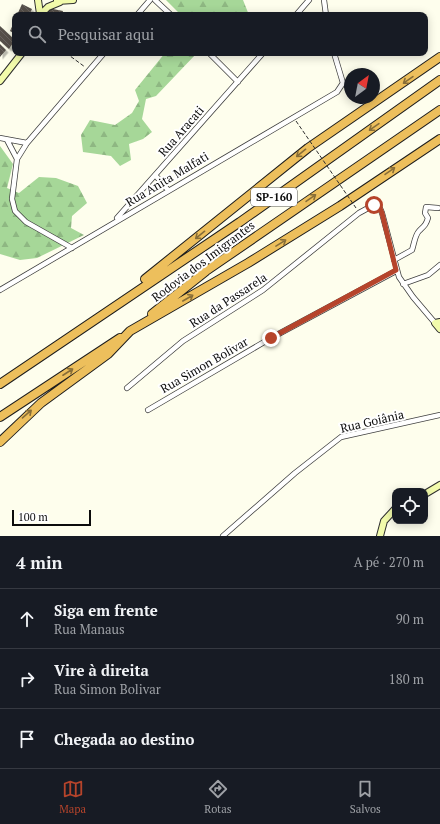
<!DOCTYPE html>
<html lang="pt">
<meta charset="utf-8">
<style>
body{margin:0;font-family:"PT Serif",serif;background:#242831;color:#f1f3f6}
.controls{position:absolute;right:12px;bottom:12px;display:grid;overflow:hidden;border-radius:8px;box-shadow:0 2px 10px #0003}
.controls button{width:36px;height:36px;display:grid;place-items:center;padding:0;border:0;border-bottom:1px solid #363941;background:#171b24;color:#f1f3f6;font:20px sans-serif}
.compass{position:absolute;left:344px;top:68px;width:36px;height:36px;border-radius:50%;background:#171b24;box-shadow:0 2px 10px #0003;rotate:32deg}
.scale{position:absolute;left:12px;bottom:10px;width:79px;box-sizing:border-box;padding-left:4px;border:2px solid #0c0c0c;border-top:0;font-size:11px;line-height:14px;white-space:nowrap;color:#0c0c0c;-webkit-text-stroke:3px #fff;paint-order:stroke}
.stop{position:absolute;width:12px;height:12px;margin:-9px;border:3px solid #b6442b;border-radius:50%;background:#fff}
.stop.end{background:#b6442b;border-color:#fff;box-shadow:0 1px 4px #0008}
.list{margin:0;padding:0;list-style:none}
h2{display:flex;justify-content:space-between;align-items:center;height:52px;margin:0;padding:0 16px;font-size:17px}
h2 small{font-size:13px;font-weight:400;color:#9ea1a6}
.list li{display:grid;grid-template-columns:26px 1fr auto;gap:12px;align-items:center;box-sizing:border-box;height:60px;padding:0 16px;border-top:1px solid #363941}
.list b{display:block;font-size:15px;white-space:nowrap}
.list p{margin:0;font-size:13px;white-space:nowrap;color:#9ea1a6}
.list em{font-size:13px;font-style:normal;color:#9ea1a6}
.icon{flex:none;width:22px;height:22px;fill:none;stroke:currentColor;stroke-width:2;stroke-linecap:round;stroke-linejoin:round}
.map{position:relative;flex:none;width:440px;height:536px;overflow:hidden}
.search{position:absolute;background:#171b24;box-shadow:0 2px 10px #0003;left:12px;right:12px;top:12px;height:44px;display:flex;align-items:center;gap:10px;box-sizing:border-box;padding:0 14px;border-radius:8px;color:#9ea1a6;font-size:15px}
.sheet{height:232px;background:#171b24}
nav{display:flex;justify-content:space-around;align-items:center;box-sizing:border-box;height:56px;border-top:1px solid #363941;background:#171b24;font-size:11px;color:#9ea1a6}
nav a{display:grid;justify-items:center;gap:2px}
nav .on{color:#b6442b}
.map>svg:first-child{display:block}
.forest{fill:url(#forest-firs)}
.building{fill:url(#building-back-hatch);filter:url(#shadow)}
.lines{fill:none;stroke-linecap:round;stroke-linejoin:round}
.street-casing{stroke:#3f3f3f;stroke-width:6}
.secondary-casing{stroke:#2e2e2e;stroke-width:8}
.highway-casing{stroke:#1d1d1d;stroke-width:10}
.path{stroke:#2e2e2e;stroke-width:1;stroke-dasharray:4 2;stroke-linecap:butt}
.street{stroke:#fff;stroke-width:4.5}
.secondary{stroke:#f2fbab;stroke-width:6}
.highway{stroke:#edbf5c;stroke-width:8}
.path-bridge{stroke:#2e2e2e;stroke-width:1;stroke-dasharray:4 2;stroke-linecap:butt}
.oneway{stroke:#886e38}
.route{stroke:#b6442b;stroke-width:5}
.labels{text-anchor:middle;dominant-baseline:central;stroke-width:4;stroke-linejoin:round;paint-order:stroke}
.shield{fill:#fff;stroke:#555;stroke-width:1}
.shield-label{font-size:11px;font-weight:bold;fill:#0c0c0c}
.street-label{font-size:12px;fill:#0c0c0c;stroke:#fff}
</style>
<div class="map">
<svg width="440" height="536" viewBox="0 0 440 536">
<defs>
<pattern id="forest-firs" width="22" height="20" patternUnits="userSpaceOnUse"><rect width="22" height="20" fill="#a6d798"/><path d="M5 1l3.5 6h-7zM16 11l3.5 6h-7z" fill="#8eb782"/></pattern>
<pattern id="building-back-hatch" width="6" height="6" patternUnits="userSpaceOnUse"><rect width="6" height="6" fill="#555049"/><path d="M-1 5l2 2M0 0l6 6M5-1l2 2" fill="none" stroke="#68645f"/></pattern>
<filter id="shadow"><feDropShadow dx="2.5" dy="2.5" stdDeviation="0" flood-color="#0004"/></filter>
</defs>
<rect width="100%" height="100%" fill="#fefeed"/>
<!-- forest -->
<path class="forest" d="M166,0H243L249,15H181Z
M165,53L196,54L156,96L146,99L142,119L152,132L143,139L129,144L131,160L120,166L111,156L83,152L81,135L90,120L115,125L132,113L139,101L135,90Z
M0,146L13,164L7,188L19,193L39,177L56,178L78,186L87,203L72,216L71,228L84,235L37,258L20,260L0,254Z"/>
<!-- building -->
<path class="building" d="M22,4L32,9L29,15H17Z
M48,8L63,11L62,15H46Z
M15,20V34L10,31Z
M0,26L15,40L9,49L0,41Z
M0,44L6,50L0,57Z"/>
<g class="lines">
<defs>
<path id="street" d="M155,0L171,15
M324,0L326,15
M137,15L150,0
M296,15L309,0
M209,53L238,82
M0,138L27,143
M7,140L17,159
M155,175L168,190
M117,218L263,53
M72,248L26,222L15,211L12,199L17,159L27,143L104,53
M394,260L412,250C414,244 415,235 419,231C424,226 426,225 428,218L425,213L426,207L438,208
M403,284L428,275L440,265
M0,290L337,92L343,83L334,53
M127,388L183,341L263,290L359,213L370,207L379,206L382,213L399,277L413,297L435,323
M148,410L271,338L396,271
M223,536L295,473L341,437L440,415"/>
<path id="secondary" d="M38,0L40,14
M57,1L73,0
M40,15L48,7L60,2
M0,81L22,53
M440,322L435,323L440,329
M425,494L440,485
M380,536L384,521L395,509"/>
<path id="highway" d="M145,279L308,148L440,57
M152,314L206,271L440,110
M0,384L240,222L440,80
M0,417L120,338
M0,442L41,403L108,354L130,331L248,263L340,206L440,139"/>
</defs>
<!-- street casing -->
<use href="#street" class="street-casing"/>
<!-- secondary casing -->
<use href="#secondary" class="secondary-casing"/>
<!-- highway casing -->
<use href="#highway" class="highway-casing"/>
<!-- path -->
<path class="path" d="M66,53L85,67"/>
<!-- street -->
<use href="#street" class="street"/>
<!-- secondary -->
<use href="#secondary" class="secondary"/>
<!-- highway -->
<use href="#highway" class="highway"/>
<!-- path-bridge -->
<path class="path-bridge" d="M296,121L356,208"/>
</g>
<!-- one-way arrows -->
<defs><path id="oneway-shaft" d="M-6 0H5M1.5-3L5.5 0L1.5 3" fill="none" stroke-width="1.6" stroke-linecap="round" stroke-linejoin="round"/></defs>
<g class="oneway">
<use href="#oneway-shaft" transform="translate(408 80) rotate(145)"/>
<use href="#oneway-shaft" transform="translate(374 127) rotate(145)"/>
<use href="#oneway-shaft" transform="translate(301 153) rotate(141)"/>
<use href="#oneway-shaft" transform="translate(390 171) rotate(-35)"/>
<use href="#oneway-shaft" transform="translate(311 198) rotate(-35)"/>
<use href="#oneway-shaft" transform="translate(200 235) rotate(141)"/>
<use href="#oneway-shaft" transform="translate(281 243) rotate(-32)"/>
<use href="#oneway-shaft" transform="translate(188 298) rotate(-30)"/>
<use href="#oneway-shaft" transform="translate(68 372) rotate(-33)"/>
<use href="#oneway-shaft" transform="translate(27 414) rotate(-41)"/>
</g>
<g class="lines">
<!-- route -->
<path class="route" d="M271,338L396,270L382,213L379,206L374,205"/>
</g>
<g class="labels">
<!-- shield labels -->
<rect class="shield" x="251" y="188" width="46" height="18" rx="3"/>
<g class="shield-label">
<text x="274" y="197">SP-160</text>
</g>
<!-- street labels -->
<g class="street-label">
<text transform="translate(181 131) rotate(-49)">Rua Aracati</text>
<text transform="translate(167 179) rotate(-31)">Rua Anita Malfati</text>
<text transform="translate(203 261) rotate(-37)">Rodovia dos Imigrantes</text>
<text transform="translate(228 300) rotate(-33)">Rua da Passarela</text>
<text transform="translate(204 365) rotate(-30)">Rua Simon Bolivar</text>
<text transform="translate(372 421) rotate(-13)">Rua Goiânia</text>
</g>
</g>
</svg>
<div class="controls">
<button><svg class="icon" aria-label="locate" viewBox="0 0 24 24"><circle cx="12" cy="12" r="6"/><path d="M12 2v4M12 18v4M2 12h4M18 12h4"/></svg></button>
</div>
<svg class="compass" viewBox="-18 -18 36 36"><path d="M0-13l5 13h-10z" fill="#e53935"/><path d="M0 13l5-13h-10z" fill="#9ea1a6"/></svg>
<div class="scale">100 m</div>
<div class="stop" style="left:374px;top:205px"></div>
<div class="stop end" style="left:271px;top:338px"></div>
<div class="search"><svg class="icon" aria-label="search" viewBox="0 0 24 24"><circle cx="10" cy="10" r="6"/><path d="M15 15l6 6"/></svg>Pesquisar aqui</div>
</div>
<section class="sheet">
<h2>4 min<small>A pé · 270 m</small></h2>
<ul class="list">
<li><svg class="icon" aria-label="ahead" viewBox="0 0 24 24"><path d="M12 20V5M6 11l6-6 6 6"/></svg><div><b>Siga em frente</b><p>Rua Manaus</p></div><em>90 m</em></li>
<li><svg class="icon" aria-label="right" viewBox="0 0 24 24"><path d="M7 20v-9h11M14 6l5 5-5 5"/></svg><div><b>Vire à direita</b><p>Rua Simon Bolivar</p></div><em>180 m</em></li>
<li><svg class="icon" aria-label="arrive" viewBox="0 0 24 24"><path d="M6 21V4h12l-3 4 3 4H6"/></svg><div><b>Chegada ao destino</b></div></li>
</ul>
</section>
<nav>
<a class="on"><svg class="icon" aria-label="map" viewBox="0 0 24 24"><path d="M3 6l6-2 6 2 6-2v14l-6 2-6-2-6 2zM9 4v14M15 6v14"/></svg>Mapa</a>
<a><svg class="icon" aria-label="directions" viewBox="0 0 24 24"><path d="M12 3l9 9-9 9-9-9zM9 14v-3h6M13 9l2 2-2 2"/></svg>Rotas</a>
<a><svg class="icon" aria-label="saved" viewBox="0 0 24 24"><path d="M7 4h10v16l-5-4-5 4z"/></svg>Salvos</a>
</nav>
